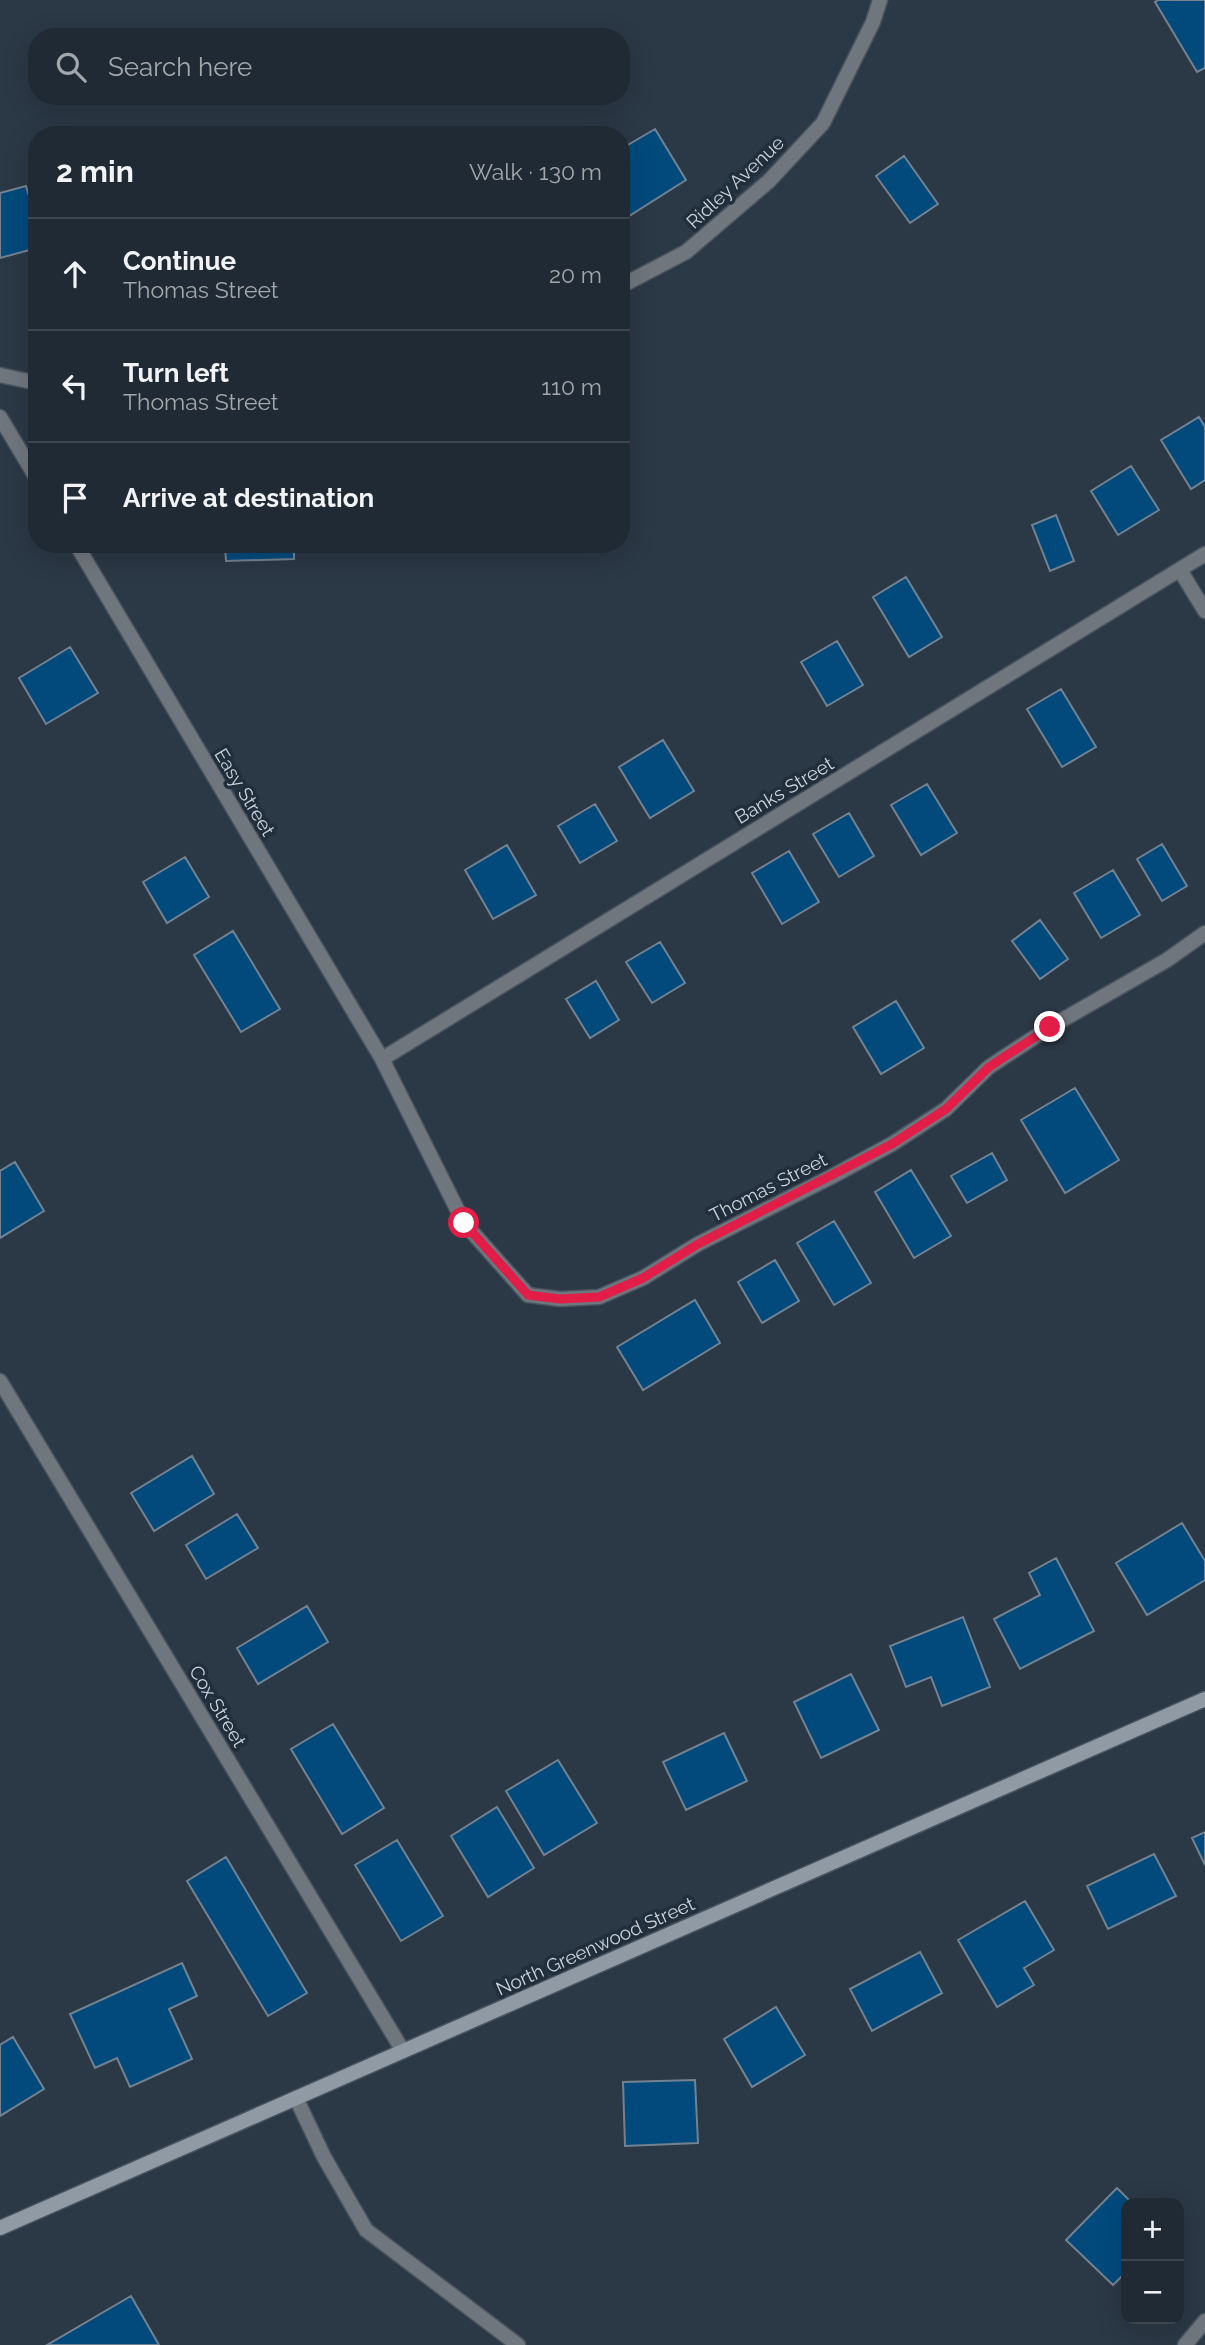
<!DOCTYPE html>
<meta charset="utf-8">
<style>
body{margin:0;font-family:Raleway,sans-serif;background:#2d3640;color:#f1f3f6}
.controls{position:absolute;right:21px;bottom:21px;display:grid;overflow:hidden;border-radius:14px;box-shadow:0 7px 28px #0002}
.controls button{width:63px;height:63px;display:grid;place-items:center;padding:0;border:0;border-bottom:2px solid #3d464f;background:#202a34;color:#f1f3f6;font:35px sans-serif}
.stop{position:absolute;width:21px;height:21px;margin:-16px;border:5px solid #e11d48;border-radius:50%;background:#fff}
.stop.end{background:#e11d48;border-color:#fff;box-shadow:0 2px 7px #0008}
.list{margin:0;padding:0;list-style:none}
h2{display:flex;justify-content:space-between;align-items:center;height:91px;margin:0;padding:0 28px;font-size:30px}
h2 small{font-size:23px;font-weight:400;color:#a2a7ac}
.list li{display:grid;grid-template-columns:46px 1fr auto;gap:21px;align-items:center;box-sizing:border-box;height:112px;padding:0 28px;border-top:2px solid #3d464f}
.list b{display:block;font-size:26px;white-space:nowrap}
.list p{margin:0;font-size:23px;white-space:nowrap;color:#a2a7ac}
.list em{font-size:23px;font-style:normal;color:#a2a7ac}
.icon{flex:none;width:38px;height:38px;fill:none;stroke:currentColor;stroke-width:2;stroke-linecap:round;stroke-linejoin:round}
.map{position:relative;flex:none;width:1205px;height:2345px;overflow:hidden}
.search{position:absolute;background:#202a34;box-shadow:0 7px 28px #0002;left:28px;top:28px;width:602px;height:77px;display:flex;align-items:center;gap:18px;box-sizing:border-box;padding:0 24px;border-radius:28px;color:#a2a7ac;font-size:26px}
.panel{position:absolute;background:#202a34;box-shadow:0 7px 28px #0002;left:28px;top:126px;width:602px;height:427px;border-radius:28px}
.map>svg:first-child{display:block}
.building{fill:#024a7c;stroke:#738291;stroke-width:2}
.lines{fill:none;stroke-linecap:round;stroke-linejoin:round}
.service-casing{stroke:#485460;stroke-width:17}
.minor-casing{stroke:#485460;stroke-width:17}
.secondary-casing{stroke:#485460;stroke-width:17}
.service{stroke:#70767d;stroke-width:14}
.minor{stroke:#70767d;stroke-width:14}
.secondary{stroke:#8f9aa4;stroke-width:14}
.route{stroke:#e11d48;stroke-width:9}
.labels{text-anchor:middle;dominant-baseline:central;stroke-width:7;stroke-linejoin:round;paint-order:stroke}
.street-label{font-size:19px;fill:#cbd3db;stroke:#212e3b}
</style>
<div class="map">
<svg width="1205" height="2345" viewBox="0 0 1205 2345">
<rect width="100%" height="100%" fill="#2b3845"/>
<!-- building -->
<path class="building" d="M1158,0H1205V68L1197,72L1155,2Z
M655,129L686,180L629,216L621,203V149Z
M904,156L938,204L910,223L876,176Z
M26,186L37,224V248L0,258V193Z
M1199,417L1205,427V480L1191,489L1161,440Z
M1131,466L1159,510L1118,535L1091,491Z
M1056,515L1074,561L1050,571L1032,525Z
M225,544H294V559L226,561Z
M906,577L942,637L909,657L873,597Z
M837,641L863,685L827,706L801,662Z
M70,647L98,693L46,724L19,678Z
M1061,689L1096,747L1062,767L1027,709Z
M663,740L694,791L650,818L619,767Z
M927,784L957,833L921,855L891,805Z
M595,804L617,841L580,863L558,826Z
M849,813L874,856L839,877L813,834Z
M1162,844L1187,886L1162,901L1137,859Z
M507,845L536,895L493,919L465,870Z
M789,851L819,902L782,924L752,873Z
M185,857L209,897L167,923L143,882Z
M1113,870L1140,915L1101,938L1074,893Z
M1040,920L1068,959L1040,979L1012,941Z
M233,931L280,1009L241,1032L194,955Z
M660,942L685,983L652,1003L626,962Z
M596,981L619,1020L590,1038L566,999Z
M896,1001L924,1048L881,1074L853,1027Z
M1075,1088L1119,1160L1065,1193L1021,1120Z
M992,1153L1007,1180L967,1203L951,1176Z
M15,1162L44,1211L0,1238V1171Z
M911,1170L951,1236L914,1258L875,1192Z
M834,1221L871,1283L834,1305L797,1243Z
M775,1260L799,1301L762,1323L738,1282Z
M695,1300L720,1343L643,1390L617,1347Z
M192,1456L214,1494L154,1531L131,1493Z
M237,1514L258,1548L206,1579L186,1545Z
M1182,1523L1205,1561V1580L1147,1615L1116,1563Z
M1056,1558L1094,1631L1020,1669L994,1619L1040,1595L1029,1573Z
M307,1606L328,1642L258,1684L237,1648Z
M963,1617L990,1687L942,1706L931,1677L906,1687L890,1646Z
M851,1674L879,1730L821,1758L794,1702Z
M333,1724L384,1808L342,1834L291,1749Z
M724,1733L747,1781L686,1810L663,1762Z
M558,1760L597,1823L544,1855L506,1791Z
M497,1807L534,1868L488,1897L451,1836Z
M1205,1832V1865L1192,1838Z
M397,1840L443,1916L401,1941L355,1865Z
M1154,1854L1176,1896L1108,1929L1087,1886Z
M226,1857L307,1993L268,2016L187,1881Z
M1025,1901L1054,1950L1024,1968L1034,1985L997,2007L958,1940Z
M920,1952L942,1993L872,2031L850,1989Z
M182,1963L197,1996L169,2009L192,2059L130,2087L117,2058L95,2068L70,2014Z
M776,2007L805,2055L752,2087L724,2039Z
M13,2037L44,2089L0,2116V2045Z
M695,2080L698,2143L625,2146L623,2082Z
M1117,2188L1132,2203H1126V2272L1113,2285L1066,2240Z
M131,2296L159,2345H47Z"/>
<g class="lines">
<defs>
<path id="service" d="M296,2098L324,2157L366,2230L518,2345"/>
<path id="minor" d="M621,286L686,252L769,181L823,123L873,22L880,0
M0,375L37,383
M0,417L37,479
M76,544L382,1059L464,1223L528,1295L560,1299L599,1297L643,1278L698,1244L831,1177L892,1144L946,1109L989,1067L1050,1027L1167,960L1205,933
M1180,570L1205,611
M382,1059L1205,554
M0,1381L403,2051
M1185,2345L1205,2321"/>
<path id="secondary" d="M0,2228L1205,1699"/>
</defs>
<!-- service casing -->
<use href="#service" class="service-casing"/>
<!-- minor casing -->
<use href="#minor" class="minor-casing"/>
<!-- secondary casing -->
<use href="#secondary" class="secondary-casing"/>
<!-- service -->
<use href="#service" class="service"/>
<!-- minor -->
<use href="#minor" class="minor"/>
<!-- secondary -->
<use href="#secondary" class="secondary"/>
</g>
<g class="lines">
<!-- route -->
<path class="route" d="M464,1223L528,1295L560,1299L599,1297L643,1278L698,1244L892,1144L946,1109L989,1067L1050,1027"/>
</g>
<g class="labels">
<!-- street labels -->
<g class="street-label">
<text transform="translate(735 182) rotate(-43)">Ridley Avenue</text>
<text transform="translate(784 790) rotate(-31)">Banks Street</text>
<text transform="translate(245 792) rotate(59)">Easy Street</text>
<text transform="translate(768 1187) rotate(-27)">Thomas Street</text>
<text transform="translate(218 1706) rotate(59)">Cox Street</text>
<text transform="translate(595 1946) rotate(-24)">North Greenwood Street</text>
</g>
</g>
</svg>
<div class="controls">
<button>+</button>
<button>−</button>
</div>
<div class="stop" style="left:464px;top:1223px"></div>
<div class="stop end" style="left:1050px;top:1027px"></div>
<div class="search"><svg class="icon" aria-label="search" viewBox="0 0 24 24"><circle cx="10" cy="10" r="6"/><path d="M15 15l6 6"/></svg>Search here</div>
<section class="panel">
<h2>2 min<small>Walk · 130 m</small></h2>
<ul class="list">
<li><svg class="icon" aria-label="ahead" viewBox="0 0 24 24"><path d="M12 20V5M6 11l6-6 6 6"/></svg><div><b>Continue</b><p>Thomas Street</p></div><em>20 m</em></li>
<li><svg class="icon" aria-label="left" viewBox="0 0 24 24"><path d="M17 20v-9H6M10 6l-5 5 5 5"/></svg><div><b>Turn left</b><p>Thomas Street</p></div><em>110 m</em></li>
<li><svg class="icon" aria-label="arrive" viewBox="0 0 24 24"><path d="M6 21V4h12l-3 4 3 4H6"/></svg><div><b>Arrive at destination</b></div></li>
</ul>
</section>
</div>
